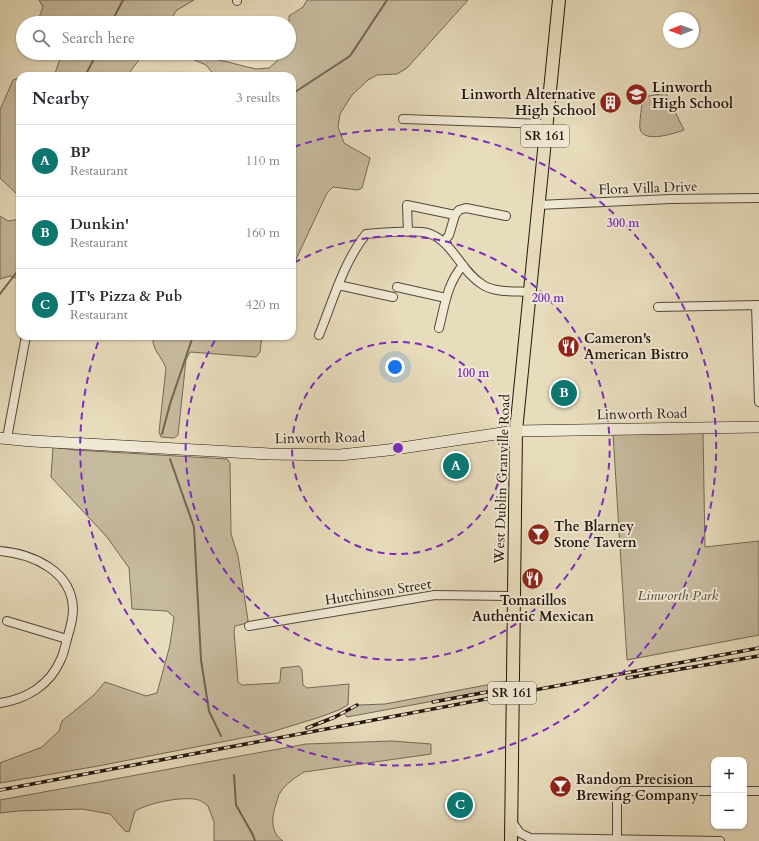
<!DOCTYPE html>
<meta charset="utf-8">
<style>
body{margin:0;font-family:Cardo,serif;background:#f7f7f7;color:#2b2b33}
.controls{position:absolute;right:12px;bottom:12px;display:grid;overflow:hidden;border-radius:8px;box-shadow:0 1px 3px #0004}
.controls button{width:36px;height:36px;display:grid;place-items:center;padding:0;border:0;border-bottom:1px solid #e1e1e2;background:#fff;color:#2b2b33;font:20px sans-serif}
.compass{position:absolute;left:663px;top:12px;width:36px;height:36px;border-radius:50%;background:#fff;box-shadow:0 1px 3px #0004;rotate:269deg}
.you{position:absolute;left:395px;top:367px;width:14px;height:14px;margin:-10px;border:3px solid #fff;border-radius:50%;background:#1a73e8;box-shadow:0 0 0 6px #1a73e833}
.badge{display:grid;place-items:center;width:26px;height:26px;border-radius:50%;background:#0f766e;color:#fff;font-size:13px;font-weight:700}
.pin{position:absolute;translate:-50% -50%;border:2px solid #fff;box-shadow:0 1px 4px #0006}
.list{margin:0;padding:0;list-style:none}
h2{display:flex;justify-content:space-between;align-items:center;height:52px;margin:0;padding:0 16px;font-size:17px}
h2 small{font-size:13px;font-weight:400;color:#7c7c81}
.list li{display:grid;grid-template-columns:26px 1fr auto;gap:12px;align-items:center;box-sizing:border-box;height:72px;padding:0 16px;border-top:1px solid #e1e1e2}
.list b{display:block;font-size:15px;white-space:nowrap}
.list p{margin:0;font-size:13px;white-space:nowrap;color:#7c7c81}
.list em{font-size:13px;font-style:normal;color:#7c7c81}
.icon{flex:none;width:22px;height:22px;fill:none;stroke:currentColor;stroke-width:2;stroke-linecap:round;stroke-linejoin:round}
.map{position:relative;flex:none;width:759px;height:841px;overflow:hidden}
.search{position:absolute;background:#fff;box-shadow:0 1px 3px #0004;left:16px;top:16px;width:280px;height:44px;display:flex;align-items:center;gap:10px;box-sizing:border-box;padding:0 14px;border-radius:22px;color:#7c7c81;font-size:15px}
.panel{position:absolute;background:#fff;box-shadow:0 1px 3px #0004;left:16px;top:72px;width:280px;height:268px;border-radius:12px}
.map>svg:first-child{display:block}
.green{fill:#c6ba9e;stroke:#746856}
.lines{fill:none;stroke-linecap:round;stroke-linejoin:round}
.stream{stroke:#706453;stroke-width:2}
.street-casing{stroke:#54473a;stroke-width:10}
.secondary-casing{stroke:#23150e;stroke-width:12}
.primary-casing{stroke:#23150e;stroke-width:14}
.street{stroke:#efe8d3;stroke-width:8}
.secondary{stroke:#efe8d3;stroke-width:11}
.primary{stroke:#e7dcbc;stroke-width:12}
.rail-casing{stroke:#23150e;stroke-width:3.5}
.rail{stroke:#efe8d3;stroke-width:2;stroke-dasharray:6;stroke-linecap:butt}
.ring{fill:none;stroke:#7b2cbf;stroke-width:2;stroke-dasharray:7 5}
.labels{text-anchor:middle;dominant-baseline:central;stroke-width:4;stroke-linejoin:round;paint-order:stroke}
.shield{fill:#efe8d3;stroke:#605449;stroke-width:1}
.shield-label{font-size:13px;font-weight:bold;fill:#23150e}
.poi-label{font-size:14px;font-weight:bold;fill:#23150e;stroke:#efe8d3;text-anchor:start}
.street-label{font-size:14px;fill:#23150e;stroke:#efe8d3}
.park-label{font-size:14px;font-style:italic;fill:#544739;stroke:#efe8d3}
.centre{fill:#7b2cbf;stroke:#efe8d3;stroke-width:2}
.ring-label{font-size:12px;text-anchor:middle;font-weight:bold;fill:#7b2cbf;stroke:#efe8d3;stroke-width:4;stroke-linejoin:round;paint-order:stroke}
</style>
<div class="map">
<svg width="759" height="841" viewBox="0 0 759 841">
<rect width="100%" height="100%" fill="#e7dcbc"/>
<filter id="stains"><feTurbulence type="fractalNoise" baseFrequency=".005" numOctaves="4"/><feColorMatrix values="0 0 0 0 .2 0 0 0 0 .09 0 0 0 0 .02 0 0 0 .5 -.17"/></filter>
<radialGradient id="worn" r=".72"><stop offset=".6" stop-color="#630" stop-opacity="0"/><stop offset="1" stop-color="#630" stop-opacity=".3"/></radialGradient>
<!-- green -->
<path class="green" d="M39,0H194L177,10L168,23H37L43,7Z
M307,0H468L407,68L397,74L377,75L368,80L352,95L340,114L338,127L344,143L370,158L362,188L358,190L333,187L327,193L292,268V76H215L206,65L178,53H197L207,57L256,69L269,68L277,61L280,53H289V16L303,7Z
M55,53H144L127,76H54L60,59L57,54Z
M18,78L20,79V201L18,195L0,178V110L13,80Z
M666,93L684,130C675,133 644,144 640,129C639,124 642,104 643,97Z
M0,216L8,221L20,219V283L18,279L10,276L0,279Z
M153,336H262L260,352L256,357L190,352L186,360L178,435L174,438L161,437L159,432L166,368C162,357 151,349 153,336Z
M703,432L705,547L759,541V635L627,660L613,433Z
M53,447L75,450L227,459L230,463L231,534L238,556L248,620L247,623L235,626L234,631L238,682L242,685L279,683L280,681L281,668L299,666L302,670L303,685L307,688L349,684L348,705L339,710L317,718L268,733L98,766L0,783V763L42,747L59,731L62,721L94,695L105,682L146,696L157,693L170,645L174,617L167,611L132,609L129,568L107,537L51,477Z
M508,681L507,689L493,692H482L347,717L344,713L358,705L385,704Z
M392,741L431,744V754L304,772C296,777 285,784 280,793C278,795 278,799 277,801C272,815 269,832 283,841H214V822L208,806C204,803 199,799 194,799C178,797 149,803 135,811L129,832L125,831L110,814L82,809L18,811L0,813V800L306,744Z"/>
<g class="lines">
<!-- stream -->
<path class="stream" d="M111,23L123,0
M85,76L97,53
M292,94L350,56L387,0
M0,294L20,268
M162,434L170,404L193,336
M170,459L194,527L201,660L209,711L221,736
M234,775L236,805L253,835L255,841"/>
<defs>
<path id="street" d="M237,1V0
M403,119L546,124
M538,205L671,199L759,198
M408,232L407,205L455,215
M444,242L449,235L455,215L459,210L466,208L506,216
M338,285L393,297
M397,287L446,298
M756,305L759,402
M658,307L759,305
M439,328C445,304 447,284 463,265
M319,335C333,301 343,263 366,234C380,233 415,229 428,233C453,241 461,272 483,285C496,293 515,291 529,292
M7,438L26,336
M0,551C33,554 72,571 73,609C73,620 70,629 67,639C65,646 64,653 61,659C50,685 27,699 0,703
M7,621L67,639
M249,626L435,595L514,596
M744,791H759
M512,822L520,833L530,838L720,841
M617,841V796L622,791H714"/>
<path id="secondary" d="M0,438L32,441L270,454L340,455L388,450L516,431L759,427"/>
<path id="primary" d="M511,841L516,431L559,0"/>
</defs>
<!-- street casing -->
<use href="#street" class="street-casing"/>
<!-- secondary casing -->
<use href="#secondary" class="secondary-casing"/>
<!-- primary casing -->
<use href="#primary" class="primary-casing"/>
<!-- street -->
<use href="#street" class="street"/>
<!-- secondary -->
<use href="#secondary" class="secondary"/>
<!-- primary -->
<use href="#primary" class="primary"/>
<defs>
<path id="rail" d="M627,678L759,656
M433,702L498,690
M307,728L335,717L357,705
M0,790L759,648"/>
</defs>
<!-- rail casing -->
<use href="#rail" class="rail-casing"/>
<!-- rail -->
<use href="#rail" class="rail"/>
</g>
<!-- distance rings -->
<g class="ring">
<circle cx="398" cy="448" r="106"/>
<path d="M294 263A212 212 0 1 1 217 337"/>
<path d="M294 147A318 318 0 1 1 100 337"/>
</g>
<!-- icons -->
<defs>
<symbol id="school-disc" viewBox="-11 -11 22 22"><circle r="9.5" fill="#8f2418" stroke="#efe8d3"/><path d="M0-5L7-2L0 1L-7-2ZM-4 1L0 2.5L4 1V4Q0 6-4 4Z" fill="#fff"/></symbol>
<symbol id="building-disc" viewBox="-11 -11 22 22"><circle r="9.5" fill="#8f2418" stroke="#efe8d3"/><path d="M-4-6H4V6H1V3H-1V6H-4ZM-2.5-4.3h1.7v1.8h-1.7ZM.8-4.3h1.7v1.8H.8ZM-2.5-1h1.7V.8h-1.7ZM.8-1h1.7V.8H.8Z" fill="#fff"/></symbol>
<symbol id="restaurant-disc" viewBox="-11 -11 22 22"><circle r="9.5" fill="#8f2418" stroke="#efe8d3"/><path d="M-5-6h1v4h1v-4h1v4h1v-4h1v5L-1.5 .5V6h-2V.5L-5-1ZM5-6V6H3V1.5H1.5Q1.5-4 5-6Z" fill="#fff"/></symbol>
<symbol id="bar-disc" viewBox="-11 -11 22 22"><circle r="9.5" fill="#8f2418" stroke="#efe8d3"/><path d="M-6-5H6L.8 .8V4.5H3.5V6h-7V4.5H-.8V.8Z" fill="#fff"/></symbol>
</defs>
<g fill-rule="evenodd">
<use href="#school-disc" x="624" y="82" width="25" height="25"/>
<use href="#building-disc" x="598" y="90" width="25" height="25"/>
<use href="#restaurant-disc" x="556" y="334" width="25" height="25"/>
<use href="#bar-disc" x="526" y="522" width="25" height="25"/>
<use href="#restaurant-disc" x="520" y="566" width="25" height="25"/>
<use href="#bar-disc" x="548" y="774" width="25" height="25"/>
</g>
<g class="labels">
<!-- shield labels -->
<g class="shield">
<rect x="521" y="125" width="48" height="22" rx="3"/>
<rect x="488" y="682" width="48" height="22" rx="3"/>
</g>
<g class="shield-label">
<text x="545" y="136">SR 161</text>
<text x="512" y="693">SR 161</text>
</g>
<!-- poi labels -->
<g class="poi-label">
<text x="652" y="87">Linworth<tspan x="652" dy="16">High School</tspan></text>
<text x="596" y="94" text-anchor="end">Linworth Alternative<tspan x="596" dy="16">High School</tspan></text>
<text x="584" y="338">Cameron's<tspan x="584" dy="16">American Bistro</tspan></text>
<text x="554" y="526">The Blarney<tspan x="554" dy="16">Stone Tavern</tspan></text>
<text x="533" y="600" text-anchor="middle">Tomatillos<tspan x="533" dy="16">Authentic Mexican</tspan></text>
<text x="576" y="779">Random Precision<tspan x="576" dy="16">Brewing Company</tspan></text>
</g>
<!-- street labels -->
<g class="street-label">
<text transform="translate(648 188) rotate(-2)">Flora Villa Drive</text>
<text transform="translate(642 414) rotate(-1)">Linworth Road</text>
<text transform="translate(320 438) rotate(-1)">Linworth Road</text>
<text transform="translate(502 479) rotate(-88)">West Dublin Granville Road</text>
<text transform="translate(378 592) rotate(-9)">Hutchinson Street</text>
</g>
<!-- park labels -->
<g class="park-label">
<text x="678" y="595">Linworth Park</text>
</g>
</g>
<circle cx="398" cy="448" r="6" class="centre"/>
<g class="ring-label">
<text x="623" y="227">300 m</text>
<text x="548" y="302">200 m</text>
<text x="473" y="377">100 m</text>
</g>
<rect width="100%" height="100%" filter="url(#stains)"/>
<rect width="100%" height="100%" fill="url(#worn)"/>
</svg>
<div class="controls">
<button>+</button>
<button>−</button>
</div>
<svg class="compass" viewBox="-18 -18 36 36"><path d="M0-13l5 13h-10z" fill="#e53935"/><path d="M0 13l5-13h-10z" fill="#7c7c81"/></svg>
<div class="you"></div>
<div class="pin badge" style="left:456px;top:466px">A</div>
<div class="pin badge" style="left:564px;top:393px">B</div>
<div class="pin badge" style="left:460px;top:805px">C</div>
<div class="search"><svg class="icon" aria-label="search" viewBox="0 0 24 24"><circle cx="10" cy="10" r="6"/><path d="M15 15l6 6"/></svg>Search here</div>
<section class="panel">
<h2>Nearby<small>3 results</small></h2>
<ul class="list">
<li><span class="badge">A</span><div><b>BP</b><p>Restaurant</p></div><em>110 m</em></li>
<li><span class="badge">B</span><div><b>Dunkin'</b><p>Restaurant</p></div><em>160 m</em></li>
<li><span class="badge">C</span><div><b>JT's Pizza &amp; Pub</b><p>Restaurant</p></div><em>420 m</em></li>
</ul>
</section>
</div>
